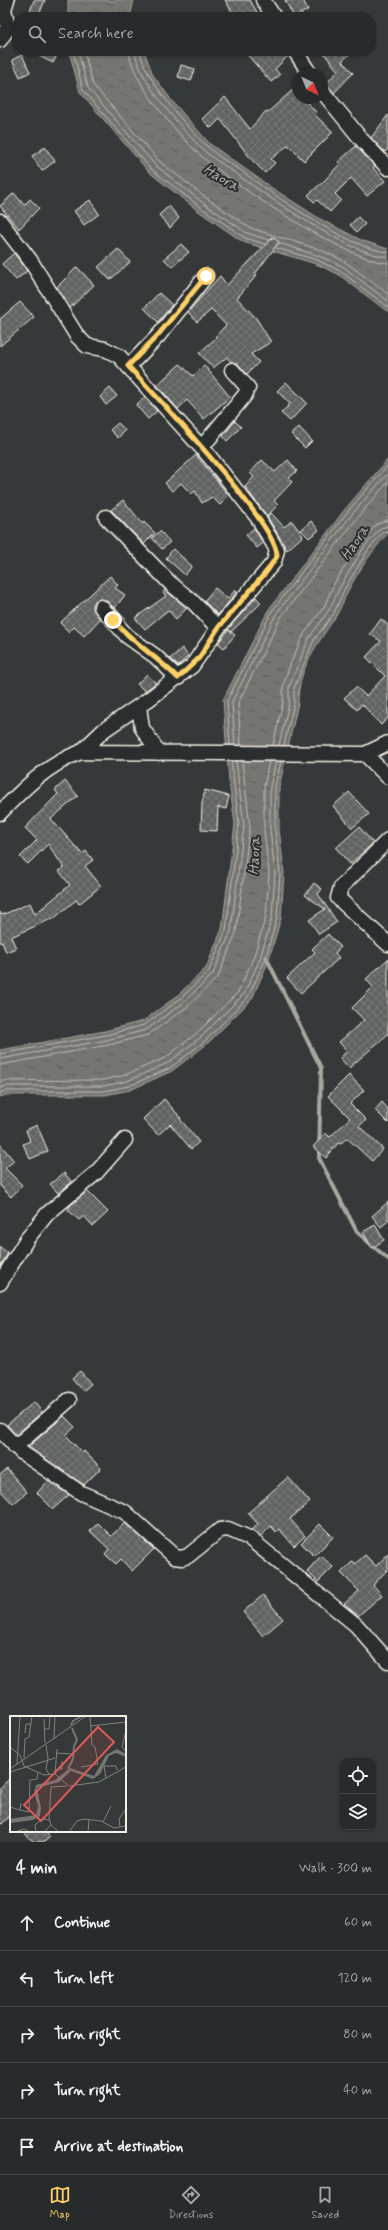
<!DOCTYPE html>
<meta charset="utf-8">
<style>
body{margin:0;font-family:Mynerve,sans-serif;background:#343737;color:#f1f3f6}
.controls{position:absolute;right:12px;bottom:12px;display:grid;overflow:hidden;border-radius:8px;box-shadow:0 1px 3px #0004}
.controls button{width:36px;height:36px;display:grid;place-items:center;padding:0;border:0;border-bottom:1px solid #444747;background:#282b2b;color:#f1f3f6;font:20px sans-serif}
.compass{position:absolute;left:292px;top:68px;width:36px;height:36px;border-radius:50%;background:#282b2b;box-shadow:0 1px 3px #0004;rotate:137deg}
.stop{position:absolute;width:12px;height:12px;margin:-9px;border:3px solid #ffd166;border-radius:50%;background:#fff}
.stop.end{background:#ffd166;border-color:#fff;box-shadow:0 1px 4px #0008}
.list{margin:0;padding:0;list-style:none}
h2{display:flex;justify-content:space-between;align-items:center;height:52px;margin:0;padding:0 16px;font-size:17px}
h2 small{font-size:13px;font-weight:400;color:#a5a7a9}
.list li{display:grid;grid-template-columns:26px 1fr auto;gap:12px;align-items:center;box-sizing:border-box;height:56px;padding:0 16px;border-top:1px solid #444747}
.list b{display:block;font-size:15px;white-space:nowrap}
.list em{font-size:13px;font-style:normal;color:#a5a7a9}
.icon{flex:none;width:22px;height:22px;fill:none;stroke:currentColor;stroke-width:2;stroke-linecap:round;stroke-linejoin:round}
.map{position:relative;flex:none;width:388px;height:1842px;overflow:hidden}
.search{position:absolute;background:#282b2b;box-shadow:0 1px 3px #0004;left:12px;right:12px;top:12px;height:44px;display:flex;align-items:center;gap:10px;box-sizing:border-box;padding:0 14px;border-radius:16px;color:#a5a7a9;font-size:15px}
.sheet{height:332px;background:#282b2b}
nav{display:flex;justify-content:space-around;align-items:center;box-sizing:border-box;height:56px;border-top:1px solid #444747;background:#282b2b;font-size:11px;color:#a5a7a9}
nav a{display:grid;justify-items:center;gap:2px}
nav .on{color:#ffd166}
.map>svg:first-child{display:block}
.water{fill:url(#water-ripples);stroke:#a8a7a1}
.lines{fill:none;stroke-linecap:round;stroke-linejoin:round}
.shore{stroke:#c1bfb9;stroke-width:1}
.stream{stroke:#a8a7a1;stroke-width:4}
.building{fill:url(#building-cross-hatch);stroke:#f4f1e8}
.minor-casing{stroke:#f4f1e8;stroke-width:17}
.minor{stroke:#2a2d2e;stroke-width:14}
.route{stroke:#ffd166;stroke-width:5}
.labels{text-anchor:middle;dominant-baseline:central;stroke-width:4;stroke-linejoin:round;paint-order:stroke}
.water-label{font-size:15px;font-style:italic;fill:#b4b3ad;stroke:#2a2d2e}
.inset-river{fill:none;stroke:#757572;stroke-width:2}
.inset-road{fill:none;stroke:#82837f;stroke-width:1}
.view{fill:#de5a58;fill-opacity:0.15;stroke:#de5a58;stroke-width:2}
.inset-edge{fill:none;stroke:#f4f1e8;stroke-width:2}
</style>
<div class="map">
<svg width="388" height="1842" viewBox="0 0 388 1842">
<defs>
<pattern id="water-ripples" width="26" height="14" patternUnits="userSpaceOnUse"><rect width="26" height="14" fill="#757572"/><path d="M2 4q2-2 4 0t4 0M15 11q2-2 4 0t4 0" fill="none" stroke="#5f5e5c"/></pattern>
<pattern id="building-cross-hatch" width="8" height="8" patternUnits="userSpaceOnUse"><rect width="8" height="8" fill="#616362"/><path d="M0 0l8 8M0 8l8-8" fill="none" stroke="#787a78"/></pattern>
</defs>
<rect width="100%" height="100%" fill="#363939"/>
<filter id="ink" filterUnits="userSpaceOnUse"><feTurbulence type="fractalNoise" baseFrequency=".025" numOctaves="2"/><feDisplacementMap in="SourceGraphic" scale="8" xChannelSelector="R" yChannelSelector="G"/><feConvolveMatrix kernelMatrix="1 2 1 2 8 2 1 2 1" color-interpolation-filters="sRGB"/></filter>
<g filter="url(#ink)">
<!-- water -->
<path class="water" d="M68,0H134L130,17H68Z
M69,51H144L153,75L172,101L210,144L269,186L320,219L361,240L388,249V312L338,274L316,264L243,242L197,210L149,172L80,92Z
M388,459V533C372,551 359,570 348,591C344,599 341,608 336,616C318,644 298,667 298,703L279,787V829L284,873L281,918L268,962L252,999L207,1044L172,1071L130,1090L105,1095H6L0,1097V1050L105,1031L143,1021L177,996L206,968L222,929L235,824L229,781L223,700L269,609L346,508Z"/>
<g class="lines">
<!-- shore -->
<path class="shore" d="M73,51L83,90L151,169L199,206L245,238L265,244
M78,51L88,88L155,165L202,202L247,233L269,240
M84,51L93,85L159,161L205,197L250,228L321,250L344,261L388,294
M129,51C130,80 179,136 200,155C231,183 349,262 388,263
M135,51C137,79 183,130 203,150C212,158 223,164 232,171C266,195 349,255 388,257
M140,51C143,77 188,129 208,147C217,156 229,163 240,170C273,194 348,249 388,252
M279,243L319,256L342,266L388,301
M276,248L317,260L340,271L388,307
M230,745L227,701L272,611L349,510L388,465
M235,745L232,702L276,614L353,513L388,473
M241,745L238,703L281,617L358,517L388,482
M273,745L283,702V686L291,662L304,634L324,607L334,584L359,544L377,524L388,520
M279,745L289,703V687L309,638L329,610L340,587L364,547L381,528L388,526
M284,745L294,703V688L314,640L334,613L344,590L368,550L383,532L388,531
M0,1054L106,1035L144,1025L180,999L209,971L226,930L239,824L231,761
M0,1059L107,1040L146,1030L183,1003L213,974L231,931L244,825L236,761
M0,1065L108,1045L148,1035L187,1007L218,977L236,933L250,826L242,761
M0,1081L103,1080L125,1075L165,1058L197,1033L239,991L254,956L266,916L269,873L264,830V787L269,761
M0,1088L7,1086H104L127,1081L168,1063L201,1037L244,994L260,959L272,917L275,873L270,830V787L276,761
M0,1093L6,1091H104L129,1086L170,1068L205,1041L248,997L265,960L277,918L280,873L275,829V787L281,761"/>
<!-- stream -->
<path class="stream" d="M266,957L321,1068L319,1158L357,1232L388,1259"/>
</g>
<!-- building -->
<path class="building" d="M34,0H45L38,17H28Z
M225,0H250L258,14L253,17H235Z
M285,0H303L308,10L294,17Z
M29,51H59L53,63Z
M244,51H270L274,55L279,51H287L288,56L275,69L280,75L271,82Z
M322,51H353L342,61L353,73L334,93L326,84L338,71Z
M22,55L30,72L20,77L12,60Z
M181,65L195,69L191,81L178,77Z
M295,88L298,92V98H303L317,113L315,115L333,132L304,161L288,145L271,159L275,163L265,173L252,160L220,119L211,128L202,119L225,97L250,129L266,111L268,112Z
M388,115V149L385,152L371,138Z
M356,146L375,166L373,168L385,181L367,196L351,178L335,194L341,200L330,212L317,200L314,202L308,195L323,182L340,164L338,162Z
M45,147L55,161L42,171L32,156Z
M14,193L24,205L30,199L39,208L19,229L0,206Z
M90,200L99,214L84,225L74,211Z
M169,206L179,218L170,228L159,215Z
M358,217L365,224L357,232L350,225Z
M273,237L279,242L255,274L257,275L237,298L256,318L271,342L251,354L259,362L247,374L238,364L231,362L227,357L213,368L199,353L216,338L215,337L226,325L211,310L197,322L188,312L220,276L227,285Z
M181,244L189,252L172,267L164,259Z
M118,249L130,262L110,280L98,267Z
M14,253L27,271L16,280L2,264Z
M77,267L94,285L70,308L57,287Z
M159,293L172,305L158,322L144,308Z
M20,302L34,317L0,346V319Z
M180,364L193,376L204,365L230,397L204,419L187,400L178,409L157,385Z
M286,382L307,403L290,421L281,413L290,404L277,391Z
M110,388L117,396L106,405L100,397Z
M145,397L157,411L148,419L136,405Z
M235,421L241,427L227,441L223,436Z
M118,423L125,430L118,438L110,430Z
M299,427L312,441L305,448L291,434Z
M196,455L229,496L220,505L212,497L202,503L195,491L191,494L181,483L172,491L165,483Z
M262,460L275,472L288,460L297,471L289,478L292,482L274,501L278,505L267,516L245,487L254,477L250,473Z
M123,500L143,524L144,522L155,533L144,544L111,510Z
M271,513L284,527L292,521L303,536L287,550L267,516Z
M311,521L319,530L309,538L301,530Z
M254,528L263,543L257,548L246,535Z
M160,531L170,542L162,549L152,538Z
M173,549L192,566L185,575L166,558Z
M110,576L118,585L115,588L125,595L115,608L127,621L107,601L100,599L95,601L93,608L100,619L84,636L74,627L69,632L60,623Z
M215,588L228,599L235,590L237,592L218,615L204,601Z
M165,590L187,608L176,619L168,610L145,629L135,618L166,596L163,593Z
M256,597L261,603L231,632L228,629Z
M381,619L388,625V718L381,725L362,704L357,710L344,698L356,687L366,696L385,676L366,657L381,641L370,634Z
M228,630L235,635L224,648L218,643Z
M182,648L188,656L178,666L170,659Z
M147,674L156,683L145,691L137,684Z
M65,781L78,796L51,819L82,854L86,851L93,860L85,866L101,886L79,904L76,900L52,920L51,919L11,937L16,948L6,952L2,942L0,943V912L2,915L30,903L35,914L70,885L59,871L64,868L48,844L28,864L20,857L37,840L25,828L58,794L55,790Z
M205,790L229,796L226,809L218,807L217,831L201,830L202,803Z
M349,792L369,814L352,828L333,806Z
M359,827L373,843L350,864L336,848Z
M314,883L322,889L318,894L337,922L319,934L309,920L325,909L305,895Z
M328,934L341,947L335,953L339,958L301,993L287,978L315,952L312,949Z
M388,959V1034L349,1068L340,1058L347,1051L339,1042L364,1020L352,1008L373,987L366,979Z
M349,1075L364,1090L350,1104L366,1120L359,1126L383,1149L372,1161L347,1138L340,1144L338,1143L326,1158L313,1147L325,1133L330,1137L350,1118L328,1096Z
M164,1099L181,1118L180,1119L199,1142L191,1149L170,1124L158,1135L143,1119Z
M382,1102L388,1109V1123L375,1110Z
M37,1125L48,1151L30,1159L23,1144L30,1141L26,1130Z
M0,1144L14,1161L5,1168L22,1185L11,1197L0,1186Z
M64,1173L72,1182L58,1193L50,1184Z
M87,1191L108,1212L93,1226L84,1216L79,1220L68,1210L70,1206Z
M388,1202V1221L381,1227L372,1216Z
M375,1225L384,1240L372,1248L363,1232Z
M0,1247L8,1253L0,1267Z
M80,1371L91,1384L83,1391L72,1378Z
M34,1402L42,1412L16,1435L7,1425Z
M64,1416L75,1427L66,1435L82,1453L84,1451L101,1468L84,1485L28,1447Z
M7,1469L27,1492L13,1504L0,1490V1475Z
M288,1477L310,1502L290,1519L305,1536L294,1546L279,1529L276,1532L271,1526L261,1536L251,1530L258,1524L248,1513Z
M48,1481L69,1495L53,1509L37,1493Z
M98,1523L111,1536L125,1523L154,1549L132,1571L121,1559L116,1564L105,1554L109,1549L90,1531Z
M320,1524L333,1537L314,1556L301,1543Z
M388,1554V1569L373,1585L382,1595L358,1616L344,1604L359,1591L341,1573L353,1561L355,1564L365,1555L376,1566Z
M321,1556L333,1567L318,1582L307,1571Z
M263,1595L283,1619L263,1636L243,1612Z
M11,1777V1815L0,1826V1788Z
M22,1831H44L50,1837L44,1842H34Z"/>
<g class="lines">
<defs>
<path id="minor" d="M263,0L274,17
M0,40L8,28L4,9L7,0
M295,51L310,74
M322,91L361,139L388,168
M0,221L30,260L77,336L87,346L105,349L119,356L209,456L258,518L277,550L274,562L218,628L192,666L149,699L104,730L81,752
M129,366L159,335L206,276
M202,447L245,395L248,388L232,370
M106,517L171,584L193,602L218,628
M101,607L127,636L155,656L178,678
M139,706L142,728L159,753
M365,754L388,777
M0,813C24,788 48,764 81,752L365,754L388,743
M388,840L341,887L338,898L388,944
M0,1283L27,1239L47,1214L96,1173L125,1140
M0,1430L21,1452L81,1493L125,1512L175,1557L182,1558L188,1556L220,1530L228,1529L249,1538L356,1625L388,1661
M15,1447L69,1400"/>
</defs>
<!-- minor casing -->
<use href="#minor" class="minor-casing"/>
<!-- minor -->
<use href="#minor" class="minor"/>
</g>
</g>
<g class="lines" filter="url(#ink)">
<!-- route -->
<path class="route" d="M113,620C132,642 157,657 178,678L199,658L218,628L267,571L277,556C278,525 155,395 128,366L158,335L206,276"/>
</g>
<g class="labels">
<!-- water labels -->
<g class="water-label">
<text transform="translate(221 178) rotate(30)">Haora</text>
<text transform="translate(355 543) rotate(-55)">Haora</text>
<text transform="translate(255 856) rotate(-87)">Haora</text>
</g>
</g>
<!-- overview -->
<g transform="translate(10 1716)">
<rect width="116" height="116" fill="#363939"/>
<path d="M107,33L116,38V41L106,37L99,40L90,58L83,63L61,55L49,66L27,72L31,92L30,100L23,104L0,107V103L26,99L28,90L24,77L26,69L45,64L60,52L84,60L96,39Z" fill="#757572"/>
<path class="inset-river" d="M61,9L63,5L72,0M58,53L63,43L64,30L67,24L62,12"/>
<path class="inset-road" d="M34,3L35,27M81,10L116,6M35,13H39L40,0M116,14L112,31L116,36M15,17L16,8H21M44,23L45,0M36,29L38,42M0,31L10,39L14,50L34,59L45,58L59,70L89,66L116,51M46,37L62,38M14,42L15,23L19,21L22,0M38,42L36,53L39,58M7,48L10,0M71,51L88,48L85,31L82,29L80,0M0,53L76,0M45,54L52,53V45M0,56L45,42M45,58L47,33M96,62L94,50H106L107,54M0,91L10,94L11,87M10,94L19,96L20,64L27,63L28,56M93,106L101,90M41,109L39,103L41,71L57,70M110,111L109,103L115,94M5,116L14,113L20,116M26,116L25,109L32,103L39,104M34,116L41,109L49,116M59,116L67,105L74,103L91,105L104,112L116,110M78,116L79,104"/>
<path class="view" d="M88,11L104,26L31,105L14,89Z"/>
<rect width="116" height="116" class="inset-edge"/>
</g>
</svg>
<div class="controls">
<button><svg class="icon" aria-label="locate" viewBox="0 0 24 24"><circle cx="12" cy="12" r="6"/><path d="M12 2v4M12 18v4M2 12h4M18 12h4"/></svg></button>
<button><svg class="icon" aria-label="layers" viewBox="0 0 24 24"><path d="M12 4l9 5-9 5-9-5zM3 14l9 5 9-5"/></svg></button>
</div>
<svg class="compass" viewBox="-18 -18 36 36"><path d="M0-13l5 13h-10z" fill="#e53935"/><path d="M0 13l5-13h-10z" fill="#a5a7a9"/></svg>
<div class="stop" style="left:206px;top:276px"></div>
<div class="stop end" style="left:113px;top:620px"></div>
<div class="search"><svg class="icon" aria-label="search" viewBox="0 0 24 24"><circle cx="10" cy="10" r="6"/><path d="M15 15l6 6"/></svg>Search here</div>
</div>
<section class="sheet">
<h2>4 min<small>Walk · 300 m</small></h2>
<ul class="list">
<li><svg class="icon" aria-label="ahead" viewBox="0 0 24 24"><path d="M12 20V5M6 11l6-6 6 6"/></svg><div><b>Continue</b></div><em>60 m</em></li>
<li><svg class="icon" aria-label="left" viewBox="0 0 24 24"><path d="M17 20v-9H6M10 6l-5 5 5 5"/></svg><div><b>Turn left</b></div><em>120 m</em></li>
<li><svg class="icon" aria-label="right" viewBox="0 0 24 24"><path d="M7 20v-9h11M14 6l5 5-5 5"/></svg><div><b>Turn right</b></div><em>80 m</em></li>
<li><svg class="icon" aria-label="right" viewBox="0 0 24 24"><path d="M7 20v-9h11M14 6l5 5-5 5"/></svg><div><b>Turn right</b></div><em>40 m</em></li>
<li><svg class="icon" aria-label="arrive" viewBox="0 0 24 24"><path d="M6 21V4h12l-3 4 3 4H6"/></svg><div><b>Arrive at destination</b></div></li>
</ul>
</section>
<nav>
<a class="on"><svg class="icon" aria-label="map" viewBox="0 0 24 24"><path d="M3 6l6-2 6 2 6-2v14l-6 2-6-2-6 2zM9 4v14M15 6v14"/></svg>Map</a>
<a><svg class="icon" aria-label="directions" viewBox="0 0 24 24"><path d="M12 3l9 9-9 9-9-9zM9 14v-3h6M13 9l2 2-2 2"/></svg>Directions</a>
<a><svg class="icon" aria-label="saved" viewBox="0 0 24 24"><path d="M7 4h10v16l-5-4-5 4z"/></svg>Saved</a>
</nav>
